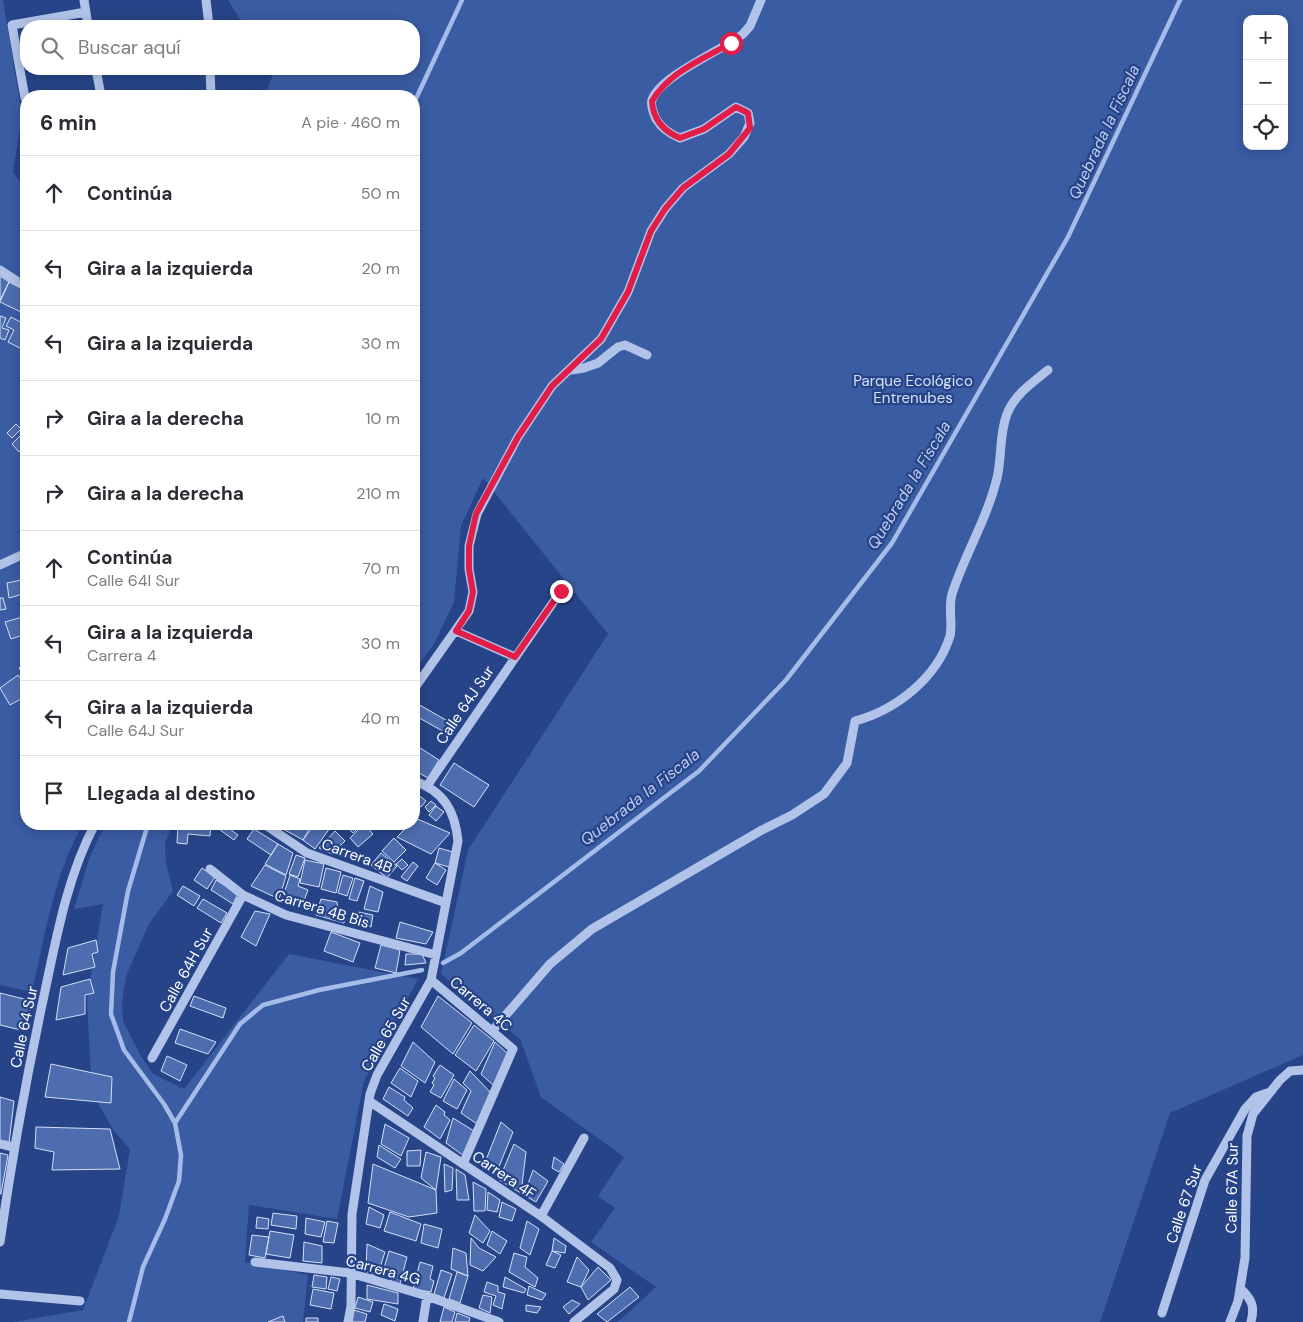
<!DOCTYPE html>
<html lang="es">
<meta charset="utf-8">
<style>
body{margin:0;font-family:"DM Sans",sans-serif;background:#f2f2f3;color:#2b2b33}
.controls{position:absolute;right:15px;top:15px;display:grid;overflow:hidden;border-radius:10px;box-shadow:0 2px 12px #0003}
.controls button{width:45px;height:45px;display:grid;place-items:center;padding:0;border:0;border-bottom:1px solid #e1e1e2;background:#fff;color:#2b2b33;font:25px sans-serif}
.stop{position:absolute;width:15px;height:15px;margin:-11px;border:4px solid #e11d48;border-radius:50%;background:#fff}
.stop.end{background:#e11d48;border-color:#fff;box-shadow:0 1px 5px #0008}
.list{margin:0;padding:0;list-style:none}
h2{display:flex;justify-content:space-between;align-items:center;height:65px;margin:0;padding:0 20px;font-size:21px}
h2 small{font-size:16px;font-weight:400;color:#7c7c81}
.list li{display:grid;grid-template-columns:32px 1fr auto;gap:15px;align-items:center;box-sizing:border-box;height:75px;padding:0 20px;border-top:1px solid #e1e1e2}
.list b{display:block;font-size:19px;white-space:nowrap}
.list p{margin:0;font-size:16px;white-space:nowrap;color:#7c7c81}
.list em{font-size:16px;font-style:normal;color:#7c7c81}
.icon{flex:none;width:28px;height:28px;fill:none;stroke:currentColor;stroke-width:2;stroke-linecap:round;stroke-linejoin:round}
.map{position:relative;flex:none;width:1303px;height:1322px;overflow:hidden}
.search{position:absolute;background:#fff;box-shadow:0 2px 12px #0003;left:20px;top:20px;width:400px;height:55px;display:flex;align-items:center;gap:12px;box-sizing:border-box;padding:0 18px;border-radius:20px;color:#7c7c81;font-size:19px}
.panel{position:absolute;background:#fff;box-shadow:0 2px 12px #0003;left:20px;top:90px;width:400px;height:740px;border-radius:20px}
.map>svg:first-child{display:block}
.green{fill:#3a5ca3;fill-rule:evenodd}
.lines{fill:none;stroke-linecap:round;stroke-linejoin:round}
.stream{stroke:#a5bce9;stroke-width:4.5}
.building{fill:#4e6dae;stroke:#d5e0f7}
.minor{stroke:#b1c3e9;stroke-width:9}
.route{stroke:#e11d48;stroke-width:6}
.labels{text-anchor:middle;dominant-baseline:central;stroke-width:4.5;stroke-linejoin:round;paint-order:stroke}
.park-label{font-size:15px;fill:#d5e0f7;stroke:#264487}
.street-label{font-size:15px;fill:#fff;stroke:#264487}
.water-label{font-size:16px;font-style:italic;fill:#bdcdf0;stroke:#264487}
</style>
<div class="map">
<svg width="1303" height="1322" viewBox="0 0 1303 1322">
<rect width="100%" height="100%" fill="#264487"/>
<!-- green -->
<path class="green" d="M0,0H3L22,115L13,172L26,190V824H83C54,874 45,936 32,992L0,985Z
M228,0H1303V1055L1170,1113L1100,1322H618L656,1287L591,1242L615,1208L598,1196L624,1157L541,1097L520,1039L441,974L468,850L608,634L483,478L461,526L454,602L434,644L414,671V96H265L273,74L270,69H414V26H244ZM1247,19H1284V146H1247Z
M105,824H173L165,843L166,864L173,891L149,924L126,976L122,1003L123,1021L141,1056L153,1074L184,1089L289,954L418,979L364,1081L337,1219L249,1205L245,1262L308,1275L303,1322H14L83,1310L119,1216L130,1149L114,1131L99,1105L91,1076L87,999L103,904L74,909L89,859Z"/>
<g class="lines">
<!-- stream -->
<path class="stream" d="M414,103L462,0
M443,963L461,953L699,771L786,680L892,543L1068,237L1180,0
M175,1123L240,1024L263,1005L319,990L422,970
M129,1322L143,1267L165,1219L179,1181L181,1155L175,1123L164,1104L124,1050L111,1014L113,972L128,891L148,824"/>
</g>
<!-- building -->
<path class="building" d="M0,276L9,282L0,300Z
M9,282L26,291V303L21,312L0,302Z
M0,316L6,318L2,328L9,330L5,340L0,338Z
M11,317L26,325V351L8,342L14,330L6,326Z
M16,424L21,429L12,438L7,433Z
M26,430V444L19,452L12,444Z
M26,579V593L9,598L7,583Z
M0,598H3L6,609L0,610Z
M26,616V634L11,639L5,622Z
M26,664V679L19,668Z
M18,675L26,688V696L10,705L0,688Z
M418,704L451,723L446,733L414,715Z
M414,744L439,760L428,778L414,770Z
M454,763L489,785L474,807L440,785Z
M416,793L426,801L421,807L414,802Z
M431,801L436,805L429,812L425,807Z
M414,803L420,809L414,816Z
M436,806L444,812L436,821L429,815Z
M415,818L450,833L431,854L397,837L410,824H414Z
M178,824H211L210,836L188,834L187,844L177,843Z
M219,824H223L238,835L234,840L216,827Z
M235,824H248L244,830Z
M286,824H312L303,840L283,829Z
M315,824H323L330,828L315,849L303,840Z
M343,824H362L353,833Z
M364,824L373,834L358,847L350,838Z
M372,824H385L380,830Z
M254,829L278,844L271,855L247,839Z
M335,831L345,841L332,854L319,848Z
M394,838L406,850L394,862L382,851Z
M278,844L293,853L286,875L265,864Z
M439,848L453,852L449,867L435,863Z
M381,853L397,866L387,878L371,865Z
M296,855L305,858L298,877L289,874Z
M402,859L408,865L402,870L396,864Z
M305,860L324,864L319,887L300,883Z
M413,862L418,866L407,881L401,877Z
M435,863L446,870L437,885L426,878Z
M265,865L286,876L279,899L251,886Z
M202,868L215,877L207,889L194,880Z
M326,868L341,872L336,893L321,889Z
M290,875L300,879L298,886L308,890L302,906L282,899Z
M343,875L353,878L347,896L338,893Z
M355,878L364,881L357,901L349,899Z
M216,880L238,894L233,904L211,890Z
M183,886L200,896L194,906L177,895Z
M370,886L383,892L378,912L364,909Z
M203,899L227,913L221,923L197,908Z
M321,899L337,902L338,909L346,915L344,923L316,915Z
M255,911L270,914L256,946L241,937Z
M359,912L373,915L371,927L357,922Z
M400,922L433,932L426,944L396,938Z
M331,932L360,943L353,962L324,951Z
M96,940L98,952L92,954L95,967L63,975L68,948Z
M381,945L400,950L396,973L375,968Z
M406,954H422L426,963L405,965Z
M90,979L94,993L85,995V1014L56,1020L61,987Z
M0,993L32,1001L25,1031L0,1025Z
M194,996L226,1008L223,1018L190,1006Z
M438,996L472,1023L453,1054L421,1027Z
M474,1025L494,1041L476,1071L455,1055Z
M180,1029L216,1042L208,1054L175,1043Z
M413,1042L435,1062L425,1083L401,1066Z
M495,1042L508,1054L494,1086L481,1074Z
M167,1056L187,1065L180,1081L161,1071Z
M51,1064L112,1077L111,1103L45,1097Z
M440,1065L454,1075L441,1098L430,1092L434,1085L432,1083L435,1078L433,1076Z
M400,1068L418,1081L411,1097L391,1083Z
M470,1071L491,1093L477,1124L461,1113L471,1091L463,1083Z
M454,1079L467,1090L457,1109L443,1101Z
M389,1087L405,1097L404,1100L413,1108L408,1116L383,1099Z
M0,1097L14,1101L9,1143L0,1141Z
M436,1105L445,1112L444,1115L450,1120L440,1139L424,1127Z
M453,1118L474,1131L464,1156L446,1143Z
M501,1122L513,1132L496,1174L484,1165Z
M385,1124L409,1138L401,1156L381,1144Z
M36,1127L110,1129L120,1169L52,1170L54,1152L35,1148Z
M514,1144L526,1152L521,1193L499,1180Z
M379,1145L401,1159L395,1168L377,1157Z
M421,1150L420,1166H407V1151Z
M426,1152L441,1157L436,1190L421,1178Z
M0,1153L8,1155L1,1194H0Z
M554,1157L564,1164L559,1172L552,1168Z
M373,1164L436,1190L437,1213L409,1217L368,1203Z
M444,1164L453,1168L452,1190L445,1192Z
M456,1169L465,1175L469,1200H457Z
M533,1170L548,1181L536,1202L524,1195Z
M473,1182L486,1189L485,1211H474Z
M488,1192L500,1200L497,1212L487,1210Z
M502,1202L516,1209L512,1221L499,1217Z
M369,1207L384,1215L380,1228L366,1224Z
M390,1212L421,1224L416,1241L384,1231Z
M273,1213L297,1216L296,1229L271,1225Z
M475,1215L490,1231L483,1243L469,1233Z
M257,1217L269,1219L268,1229L256,1228Z
M306,1218L325,1222L321,1237L305,1234Z
M327,1221L338,1223L334,1243L323,1242Z
M527,1221L539,1229L530,1255L520,1248Z
M424,1224L442,1229L438,1248L421,1243Z
M270,1231L294,1235L290,1258L266,1254Z
M492,1231L507,1241L500,1254L487,1245Z
M252,1235L269,1237L265,1258L249,1255Z
M471,1238L479,1248L496,1257L483,1271L470,1265Z
M554,1238L566,1246L565,1253L552,1251Z
M304,1242L322,1246V1263L303,1261Z
M367,1244L385,1252L377,1277L366,1272Z
M453,1248L466,1253L468,1276L451,1269Z
M389,1251L407,1257L400,1284L391,1281L393,1271L384,1268Z
M552,1251L561,1255L555,1268L546,1265Z
M514,1253L527,1257L525,1267L538,1278L535,1287L509,1272Z
M577,1257L589,1270L581,1287L567,1282Z
M420,1262L433,1266L430,1279L434,1281L431,1292L413,1289Z
M598,1267L611,1280L588,1300L581,1287Z
M441,1270L452,1274L444,1298L434,1294Z
M457,1272L468,1276L460,1303L449,1299Z
M314,1275L327,1277L326,1289L312,1287Z
M331,1277L340,1279L337,1291L328,1289Z
M505,1277L526,1289L524,1293L503,1287Z
M487,1282L498,1286V1292L505,1294L502,1309L493,1305L496,1296L484,1292Z
M367,1285L398,1293V1304L367,1299Z
M529,1286L546,1294L542,1300L527,1295Z
M630,1287L639,1297L607,1322L597,1314Z
M313,1289L334,1293L331,1309L310,1305Z
M483,1295L492,1297L490,1313L479,1308Z
M358,1297L373,1302L370,1312L355,1308Z
M572,1300L580,1304L569,1314L563,1307Z
M384,1304L398,1309L395,1321L381,1315Z
M526,1305L541,1307L537,1313L526,1311Z
M444,1307L455,1312L452,1322H440Z
M354,1310L367,1314L365,1322H352Z
M457,1313L470,1318L469,1322H455Z
M283,1316L285,1322H268Z
M306,1318H318V1322H306Z"/>
<g class="lines">
<!-- minor -->
<path class="minor" d="M84,0L88,26
M206,0L209,26
M96,69L101,96
M154,69H171
M210,69L211,96
M25,98L12,25L86,12
M0,270L26,287
M571,370L584,368L598,363L618,347L625,345L647,355
M0,565L26,553
M456,631L515,657
M414,689L469,611L473,592L469,569V546L477,514L518,437L552,386L601,339L628,292L651,231L665,209L683,188L729,154L744,137L750,123L748,113L736,107L704,129L680,138C670,134 662,129 656,119C654,114 650,106 652,100C660,76 721,51 743,34L750,26L761,0
M427,786L561,591
M264,824L307,853L446,903
M210,869L243,895L286,915L436,955
M431,980L513,1049L463,1164
M492,1031L550,964L592,929L762,830L792,815L824,794L847,763L855,721C896,710 937,678 950,636C953,623 948,608 952,594C965,554 987,519 997,478C1002,458 999,434 1007,414C1014,395 1033,382 1048,370
M152,1058L243,895
M369,1101L541,1216L610,1268L617,1280L614,1289L574,1322
M0,1144L13,1147
M541,1216L584,1138
M0,1242C12,1157 27,1074 45,991C57,934 68,875 95,824
M255,1262L350,1273L427,1296L499,1322
M1241,1289C1252,1300 1255,1306 1251,1322
M0,1294L80,1301
M1162,1313L1205,1180L1245,1109L1256,1097L1267,1093
M348,1322L351,1306L352,1214L370,1094L377,1075L431,980L458,841C455,811 444,791 414,781
M423,1322L427,1296
M1230,1322L1238,1301L1245,1258L1247,1136L1253,1114L1280,1080L1290,1071L1303,1070"/>
</g>
<g class="lines">
<!-- route -->
<path class="route" d="M561,591L515,657L456,631L469,611L473,592L469,569V546L476,514L518,437L552,386L601,339L628,292L651,231L665,209L683,188L729,154L750,128L748,113L736,107L704,129L680,138C663,131 653,119 652,101C669,72 703,59 731,43"/>
</g>
<g class="labels">
<!-- park labels -->
<g class="park-label">
<text x="913" y="381">Parque Ecológico<tspan x="913" dy="17">Entrenubes</tspan></text>
</g>
<!-- street labels -->
<g class="street-label">
<text transform="translate(465 705) rotate(-56)">Calle 64J Sur</text>
<text transform="translate(357 856) rotate(20)">Carrera 4B</text>
<text transform="translate(322 909) rotate(17)">Carrera 4B Bis</text>
<text transform="translate(186 970) rotate(-61)">Calle 64H Sur</text>
<text transform="translate(481 1004) rotate(40)">Carrera 4C</text>
<text transform="translate(24 1027) rotate(-78)">Calle 64 Sur</text>
<text transform="translate(386 1034) rotate(-60)">Calle 65 Sur</text>
<text transform="translate(504 1175) rotate(34)">Carrera 4F</text>
<text transform="translate(1232 1188) rotate(-89)">Calle 67A Sur</text>
<text transform="translate(1184 1204) rotate(-71)">Calle 67 Sur</text>
<text transform="translate(383 1270) rotate(15)">Carrera 4G</text>
</g>
<!-- water labels -->
<g class="water-label">
<text transform="translate(1104 132) rotate(-65)">Quebrada la Fiscala</text>
<text transform="translate(909 485) rotate(-59)">Quebrada la Fiscala</text>
<text transform="translate(640 797) rotate(-38)">Quebrada la Fiscala</text>
</g>
</g>
</svg>
<div class="controls">
<button>+</button>
<button>−</button>
<button><svg class="icon" aria-label="locate" viewBox="0 0 24 24"><circle cx="12" cy="12" r="6"/><path d="M12 2v4M12 18v4M2 12h4M18 12h4"/></svg></button>
</div>
<div class="stop" style="left:731px;top:43px"></div>
<div class="stop end" style="left:561px;top:591px"></div>
<div class="search"><svg class="icon" aria-label="search" viewBox="0 0 24 24"><circle cx="10" cy="10" r="6"/><path d="M15 15l6 6"/></svg>Buscar aquí</div>
<section class="panel">
<h2>6 min<small>A pie · 460 m</small></h2>
<ul class="list">
<li><svg class="icon" aria-label="ahead" viewBox="0 0 24 24"><path d="M12 20V5M6 11l6-6 6 6"/></svg><div><b>Continúa</b></div><em>50 m</em></li>
<li><svg class="icon" aria-label="left" viewBox="0 0 24 24"><path d="M17 20v-9H6M10 6l-5 5 5 5"/></svg><div><b>Gira a la izquierda</b></div><em>20 m</em></li>
<li><svg class="icon" aria-label="left" viewBox="0 0 24 24"><path d="M17 20v-9H6M10 6l-5 5 5 5"/></svg><div><b>Gira a la izquierda</b></div><em>30 m</em></li>
<li><svg class="icon" aria-label="right" viewBox="0 0 24 24"><path d="M7 20v-9h11M14 6l5 5-5 5"/></svg><div><b>Gira a la derecha</b></div><em>10 m</em></li>
<li><svg class="icon" aria-label="right" viewBox="0 0 24 24"><path d="M7 20v-9h11M14 6l5 5-5 5"/></svg><div><b>Gira a la derecha</b></div><em>210 m</em></li>
<li><svg class="icon" aria-label="ahead" viewBox="0 0 24 24"><path d="M12 20V5M6 11l6-6 6 6"/></svg><div><b>Continúa</b><p>Calle 64I Sur</p></div><em>70 m</em></li>
<li><svg class="icon" aria-label="left" viewBox="0 0 24 24"><path d="M17 20v-9H6M10 6l-5 5 5 5"/></svg><div><b>Gira a la izquierda</b><p>Carrera 4</p></div><em>30 m</em></li>
<li><svg class="icon" aria-label="left" viewBox="0 0 24 24"><path d="M17 20v-9H6M10 6l-5 5 5 5"/></svg><div><b>Gira a la izquierda</b><p>Calle 64J Sur</p></div><em>40 m</em></li>
<li><svg class="icon" aria-label="arrive" viewBox="0 0 24 24"><path d="M6 21V4h12l-3 4 3 4H6"/></svg><div><b>Llegada al destino</b></div></li>
</ul>
</section>
</div>
